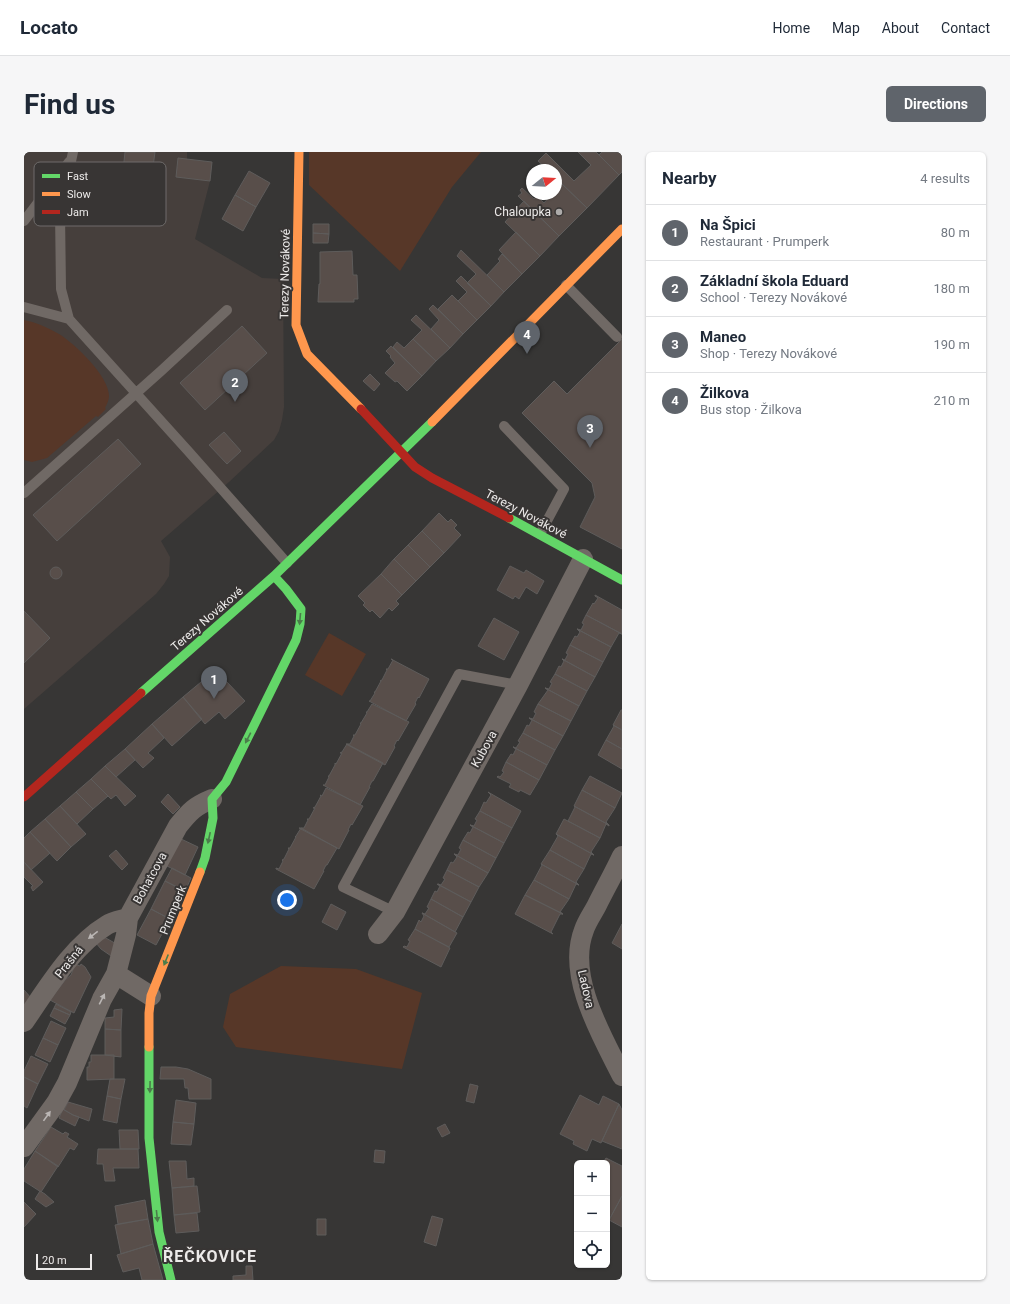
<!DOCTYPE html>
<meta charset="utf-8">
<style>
body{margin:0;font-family:Roboto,sans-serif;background:#f6f6f7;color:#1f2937}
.controls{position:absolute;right:12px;bottom:12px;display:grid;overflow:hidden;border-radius:6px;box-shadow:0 1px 3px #0004}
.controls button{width:36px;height:36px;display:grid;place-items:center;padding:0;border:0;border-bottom:1px solid #e0e1e3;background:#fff;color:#1f2937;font:20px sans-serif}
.compass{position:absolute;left:502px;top:12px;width:36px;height:36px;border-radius:50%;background:#fff;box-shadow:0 1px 3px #0004;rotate:72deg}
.scale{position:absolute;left:12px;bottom:10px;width:56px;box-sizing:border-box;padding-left:4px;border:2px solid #eceae9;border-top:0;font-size:11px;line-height:14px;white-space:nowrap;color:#eceae9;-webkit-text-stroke:3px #383534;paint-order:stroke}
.you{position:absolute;left:263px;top:748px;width:14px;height:14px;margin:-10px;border:3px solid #fff;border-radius:50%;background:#1a73e8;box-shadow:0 0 0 6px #1a73e833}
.badge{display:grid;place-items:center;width:26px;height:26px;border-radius:50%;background:#5f646b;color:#fff;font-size:13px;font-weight:700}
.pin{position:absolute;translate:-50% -33px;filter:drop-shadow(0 1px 2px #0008)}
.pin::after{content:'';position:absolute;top:21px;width:14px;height:12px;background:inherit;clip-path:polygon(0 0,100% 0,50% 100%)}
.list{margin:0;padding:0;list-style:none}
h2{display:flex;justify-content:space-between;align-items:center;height:52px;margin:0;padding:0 16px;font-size:17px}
h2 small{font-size:13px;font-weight:400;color:#747a83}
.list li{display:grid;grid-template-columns:26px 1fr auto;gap:12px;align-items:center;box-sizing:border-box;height:56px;padding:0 16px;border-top:1px solid #e0e1e3}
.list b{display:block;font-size:15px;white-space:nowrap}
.list p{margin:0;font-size:13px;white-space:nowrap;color:#747a83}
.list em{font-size:13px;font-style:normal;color:#747a83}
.icon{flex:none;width:22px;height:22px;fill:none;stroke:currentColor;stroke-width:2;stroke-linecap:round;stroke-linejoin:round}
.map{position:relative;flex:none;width:598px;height:1128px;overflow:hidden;border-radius:6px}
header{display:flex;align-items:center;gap:24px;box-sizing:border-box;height:56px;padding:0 20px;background:#fff;border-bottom:1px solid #e0e1e3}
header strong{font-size:19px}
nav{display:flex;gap:22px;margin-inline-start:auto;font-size:14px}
.intro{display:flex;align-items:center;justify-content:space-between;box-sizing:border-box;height:96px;padding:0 24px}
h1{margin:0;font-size:28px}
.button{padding:10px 18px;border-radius:6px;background:#5f646b;color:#fff;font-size:14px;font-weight:700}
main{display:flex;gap:24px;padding:0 24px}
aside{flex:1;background:#fff;border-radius:6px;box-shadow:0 1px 3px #0004}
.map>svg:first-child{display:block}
.built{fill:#463f3c}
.green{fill:#573728}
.building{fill:#584e4a;stroke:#5e5c5b}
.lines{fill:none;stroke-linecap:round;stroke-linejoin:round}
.lane{stroke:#706965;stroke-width:10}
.street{stroke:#706965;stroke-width:20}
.fast{stroke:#63d668;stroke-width:9}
.slow{stroke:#ff974d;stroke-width:9}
.jam{stroke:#b3261e;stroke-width:9}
.oneway{fill:#4b7d4b}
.oneway2{fill:#bab6b4}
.poi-dot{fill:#adabaa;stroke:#383534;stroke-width:1.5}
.labels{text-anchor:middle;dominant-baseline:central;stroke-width:4;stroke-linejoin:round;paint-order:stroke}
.poi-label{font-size:12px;fill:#eceae9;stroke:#383534;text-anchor:end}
.street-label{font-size:12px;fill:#eceae9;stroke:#383534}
.district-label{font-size:16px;font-weight:bold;letter-spacing:1px;fill:#eceae9;stroke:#383534}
.key{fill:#383534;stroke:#6e6b6a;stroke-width:1}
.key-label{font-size:11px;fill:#eceae9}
</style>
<header>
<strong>Locato</strong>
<nav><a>Home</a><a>Map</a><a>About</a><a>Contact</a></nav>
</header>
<div class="intro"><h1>Find us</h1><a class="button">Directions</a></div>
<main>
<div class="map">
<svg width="598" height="1128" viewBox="0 0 598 1128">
<rect width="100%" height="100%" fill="#373635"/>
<!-- built -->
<path class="built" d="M0,0H163V7L188,10L186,29L171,87L238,126L259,127L260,255L258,268L255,279L250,288L205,330L137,389L146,405L145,424L140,432L132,442L0,557Z"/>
<!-- green -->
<path class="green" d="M285,0H457L428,35L376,119L285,33Z
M0,168C12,170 24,176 35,182C51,192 85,224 85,244C85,248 83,252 81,256L82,257L74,265L72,264L23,306L8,310L0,308Z
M305,481L342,502L318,544L281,523Z
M257,814L332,817L398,841L378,917L212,895L199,875L206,842Z"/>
<!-- building -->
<path class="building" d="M101,0H131L128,22L99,19Z
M554,0H572L595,23L563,56L532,26V18H524L514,9L522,1L550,29L567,13Z
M578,0H598V20L595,23L575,3Z
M154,6L188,10L186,29L152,25Z
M225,19L246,31L232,55L211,43Z
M538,32L563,56L535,84L494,44L498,41L496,38L498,36L510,47L513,44L520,51L528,42H532V38Z
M211,43L232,55L219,79L198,67Z
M500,49L535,84L516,104L481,70Z
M289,72H305V82L289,81Z
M492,80L516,104L498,122L475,98Z
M289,81L305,82L304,91H289Z
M437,98L480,140L467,154L443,131L452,122L433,104Z
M328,99L329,123H333L334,147H330V150H294L295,132H296V100Z
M478,102L498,122L480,140L463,123L476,109L474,107Z
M437,124L467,154L453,168L434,149L443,140L432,129Z
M428,143L453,168L439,182L414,157Z
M409,153L439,182L426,196L407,177L415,168L405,157Z
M392,163L426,196L412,209L389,187L398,178L387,168Z
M218,174L243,201L181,258L156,231Z
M389,187L412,209L398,224L369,195L373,190L380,196Z
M598,187V397L556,375L571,345L568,331L498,261L530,229L543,242Z
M367,194L398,224L383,239L373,229L371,230L361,221L371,211L366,205L367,204L362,199Z
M346,222L356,232L350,239L339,229Z
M200,280L217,299L203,312L185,293Z
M94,287L117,312L33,389L9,363Z
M415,361L424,370L427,367L433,373L430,376L437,383L420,401L398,379Z
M398,379L420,401L406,415L384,393Z
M384,393L406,415L392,429L370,407Z
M370,407L392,429L378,443L357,422Z
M486,414L500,421L502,418L520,429L513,442L502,435L495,447L491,444L489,447L473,438Z
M26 421a6 6 0 1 1 12 0a6 6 0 1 1-12 0Z
M357,422L378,443L372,449L375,452L368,459L365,456L356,466L348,458L346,460L339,453L341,451L334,444Z
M571,443L598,458V482L562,463L569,451L570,452L574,446L571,444Z
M0,459L26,486L0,511Z
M562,463L598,482L595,481L587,495L553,477L557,478L560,472L558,471Z
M470,466L495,480L480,508L454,494Z
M553,477L587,495L579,510L546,493L551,484L553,485L556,480Z
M546,493L579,510L571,525L538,507L541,508L544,502L542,501Z
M367,507L405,527L395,546L394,545L391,551L392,552L382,569L345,549H346L351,541L350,540H351L357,529H356L358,528L363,518L362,517H364L369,508Z
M538,507L571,525L563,539L531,522L535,514L537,515L540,509Z
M189,520L200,531L202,529L221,549L201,567L195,560L181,572L159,545Z
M531,522L563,539L555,554L521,536L525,537L528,531L526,530Z
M521,536L555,554L547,569L514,552L524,538Z
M159,545L178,567L148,594L128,572Z
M348,552L385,570L374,589L373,588L370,594L371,595L361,613L322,592H326L330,584L329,583H331L337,572L336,571H337L343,561L342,560H343Z
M514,552L547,569L539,584L505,566L509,567L512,561L510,560Z
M597,558H598V578L589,573Z
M505,566L539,584L531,598L499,581L503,573L505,574L508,568Z
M128,572L140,586L124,601L130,606L119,616L101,597Z
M589,573L598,578V597L582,588L590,574Z
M499,581L531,598L523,613L489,595L492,596L496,590L494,589Z
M582,588L598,597V617L574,603Z
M323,592L359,611L349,629H348L345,635H346L336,653L299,633H301L305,625L304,624H305L311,613V611L312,612L318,601H316L318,600Z
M489,595L523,613L515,628L482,610L487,602L489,603L492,597Z
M101,597L111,608L92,625L81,614Z
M482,610L515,628L506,643L496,638L495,640L485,635L487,632L473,625L474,624L476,625L480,620L478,619Z
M81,614L112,644L101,654L92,643L87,647L67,627Z
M566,624L598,641L591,656L558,638Z
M67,627L84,644L69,657L52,640Z
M302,636L339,654L328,673L327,672L324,678H325L315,697L275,676H280L284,668L283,667H285L291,656H289L291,655L297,644L296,643L298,644Z
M558,638L591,656L582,670L585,673L550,654Z
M52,640L69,657L53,672L36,654Z
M464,640L497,659L488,676L456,659L460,650L462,651L467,643Z
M144,642L156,655L149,662L137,650Z
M36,654L62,682L47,695L21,667Z
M550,654L585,673V674L582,672L576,686L544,669L551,655Z
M456,659L488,676L480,691L446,673L450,674L453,668L451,667Z
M21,667L47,695L33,709L6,680Z
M540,667L576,686L567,700L570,703L532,682Z
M446,673L480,691L472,706L439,688L444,680L446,681L449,675Z
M277,676L313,696L303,713H302L299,719H300L290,737L252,717V716L255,717L259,709L258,708L260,707L265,697L264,696H266L272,685H271L272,684Z
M6,680L26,701L7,718L0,710V686Z
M532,682L570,703L567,702L560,717L526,698L534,684Z
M155,686L174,695L161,723L141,713Z
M439,688L472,706L464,721L430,702L434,703L437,697L435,696Z
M92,698L104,712L98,718L85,704Z
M526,698L560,717L552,730L555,733L517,712Z
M430,702L464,721L455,735L423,718L427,710L429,711L433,705Z
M0,710L19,730L9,739L7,735L9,734L0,725Z
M517,712L555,733L552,732L545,747L510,728L518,713Z
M148,716L167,726L161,739L141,729Z
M423,718L455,735L447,750L414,732L417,733L421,727L419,726Z
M510,728L545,747L536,760L539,762L501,743Z
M141,729L161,739L146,767L127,757Z
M413,732L447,750L439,765L407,747L411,739L413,740L416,734Z
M501,743L539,762H536L527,780L529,782L491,762Z
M407,747L439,765L431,780L398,761L401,762L405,756L403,755Z
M307,752L322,760L313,778L298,770Z
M127,757L146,767L132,793L113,783Z
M398,761L433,781L425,795L391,777L395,768L397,770L400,764Z
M598,772V797L588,791Z
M391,777L426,796L417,815L379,795L380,794L383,795L386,789L384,788Z
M80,785L96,794L90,806L77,797L72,791Z
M51,812L56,814L57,812L61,815L67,825L50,861L26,848L42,827L47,823Z
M0,838L8,847L1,853L0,852Z
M32,852L47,860L46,863L30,856Z
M30,856L46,863L41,872L26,864Z
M98,857L97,878L81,877V866L90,865V858Z
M27,869L42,876L34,893L19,886Z
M81,877L97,878V905L81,903Z
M19,886L34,893L26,910L11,903Z
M67,903H90V927L63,928V915H65V910H67Z
M7,904L24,912L14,932L0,925V919Z
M137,915H152L164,917L187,927V947H165L164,936H161L160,927H136Z
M0,925L14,932L3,956L0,954Z
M86,927H101L97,947L83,944Z
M446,932L454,934L450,951L442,949Z
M556,943L575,953L579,944L595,952L577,991L568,987L563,999L549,992L550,989L536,982Z
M83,944L97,947L93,971L79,968Z
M152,948L172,951L170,972L149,970Z
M44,950L68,957L65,969L49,963L40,958Z
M595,952L598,958V997L578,989Z
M39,957L49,963L55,965L51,974L35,966Z
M149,970L170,972L167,993L147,992Z
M421,972L426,981L418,985L413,976Z
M27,975L39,982L41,980L45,982L43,985L54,992L50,998L46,996L34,1015L11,999Z
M95,978H114L115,997H96Z
M74,997H114L115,1016H89L91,1029H81L79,1012H73Z
M351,998L361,999L360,1011L350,1010Z
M11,999L34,1014L17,1040L0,1029V1017Z
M582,1006L598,1014V1044L585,1068L583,1067V1037L585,1034L583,1033V1011H579Z
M145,1009H162L163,1027L170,1026V1034L148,1036Z
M173,1034L176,1060L150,1063L148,1036Z
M16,1039L21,1042L30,1050L22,1055L11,1047Z
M598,1044V1075L585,1068Z
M121,1048L124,1067L94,1072L91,1054Z
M0,1050L12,1062L0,1075Z
M173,1061L175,1079L152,1081L150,1063Z
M408,1064L419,1067L412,1094L400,1090Z
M124,1067L129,1092L97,1102L91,1073Z
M293,1067H302V1083H293Z
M129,1092L139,1128H118L115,1116L99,1120L93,1103Z
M222,1114H228L229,1128H209V1124L222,1123Z"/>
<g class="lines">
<!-- lane -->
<path class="lane" d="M0,69L45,10
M542,133L593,185
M0,155L45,167L165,300L263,411
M45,167L37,137L36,61L49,0
M480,274L540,337L516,382
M0,341L137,219L203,158
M371,760L319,735L435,522L494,533"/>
<!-- street -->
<path class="street" d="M598,704C590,721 581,737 573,753C569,761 563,769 560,778C542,824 578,884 598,924
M354,782L371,760L494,533L559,407
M92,822L127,844
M0,870C23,837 48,794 83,773C89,769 97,768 104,766
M0,995L32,951L43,931L78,847L92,822L102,783L104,766L154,674C166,659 171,654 188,647"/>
<!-- fast -->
<path class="fast" d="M485,366L598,428
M117,541L250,424L408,270
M176,720L181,706L189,666L188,647L202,630L272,488L276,472L277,457L262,437L250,424
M125,895V986L135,1080L147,1128"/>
<!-- slow -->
<path class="slow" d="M275,0L272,173L283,202L337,257
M408,270L598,77
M125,895V861L127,844L176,720"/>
<!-- jam -->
<path class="jam" d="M337,257L391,315L408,326L485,366
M0,645L117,541"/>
</g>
<!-- one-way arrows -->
<defs><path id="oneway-solid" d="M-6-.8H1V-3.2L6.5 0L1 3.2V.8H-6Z"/></defs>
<g class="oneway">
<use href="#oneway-solid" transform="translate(276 467) rotate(95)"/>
<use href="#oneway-solid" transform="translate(224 586) rotate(117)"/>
<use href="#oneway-solid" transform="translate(185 686) rotate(102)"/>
<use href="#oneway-solid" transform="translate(142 808) rotate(112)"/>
<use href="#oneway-solid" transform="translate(126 935) rotate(91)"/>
<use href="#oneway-solid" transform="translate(133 1064) rotate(84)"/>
</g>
<g class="oneway2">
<use href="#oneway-solid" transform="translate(69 783) rotate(142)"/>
<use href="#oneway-solid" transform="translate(78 847) rotate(-63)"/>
<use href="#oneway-solid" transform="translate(23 964) rotate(-54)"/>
</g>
<!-- markers -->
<circle class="poi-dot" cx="535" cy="60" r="4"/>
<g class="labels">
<!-- poi labels -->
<g class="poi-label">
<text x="527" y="60">Chaloupka</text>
</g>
<!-- street labels -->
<g class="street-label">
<text transform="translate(261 122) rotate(-89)">Terezy Novákové</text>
<text transform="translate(502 362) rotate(28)">Terezy Novákové</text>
<text transform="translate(183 467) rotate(-41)">Terezy Novákové</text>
<text transform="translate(460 597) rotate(-61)">Kubova</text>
<text transform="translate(126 726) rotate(-61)">Bohatcova</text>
<text transform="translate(149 758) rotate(-68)">Prumperk</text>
<text transform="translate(45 810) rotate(-51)">Prašná</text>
<text transform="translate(562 837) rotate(77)">Ladova</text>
</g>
<!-- district labels -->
<g class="district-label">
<text x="186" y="1104">ŘEČKOVICE</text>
</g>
</g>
<!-- legend -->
<rect x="10" y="10" width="132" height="64" rx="6" class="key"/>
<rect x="18" y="22" width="18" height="4" fill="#63d668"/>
<rect x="18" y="40" width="18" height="4" fill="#ff974d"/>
<rect x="18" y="58" width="18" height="4" fill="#b3261e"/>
<g class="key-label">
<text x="43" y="28">Fast</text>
<text x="43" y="46">Slow</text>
<text x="43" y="64">Jam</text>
</g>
</svg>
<div class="controls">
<button>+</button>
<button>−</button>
<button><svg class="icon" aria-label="locate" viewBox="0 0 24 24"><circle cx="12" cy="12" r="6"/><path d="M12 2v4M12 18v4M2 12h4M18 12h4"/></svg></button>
</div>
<svg class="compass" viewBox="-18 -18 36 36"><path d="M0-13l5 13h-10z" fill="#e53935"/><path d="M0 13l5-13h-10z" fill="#747a83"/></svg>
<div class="scale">20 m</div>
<div class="you"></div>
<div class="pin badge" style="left:190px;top:547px">1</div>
<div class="pin badge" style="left:211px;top:250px">2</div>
<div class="pin badge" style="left:566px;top:296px">3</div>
<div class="pin badge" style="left:503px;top:202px">4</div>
</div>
<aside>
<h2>Nearby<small>4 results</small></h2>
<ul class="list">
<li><span class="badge">1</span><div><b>Na Špici</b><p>Restaurant · Prumperk</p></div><em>80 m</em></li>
<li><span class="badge">2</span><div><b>Základní škola Eduard</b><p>School · Terezy Novákové</p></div><em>180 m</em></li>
<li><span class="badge">3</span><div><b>Maneo</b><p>Shop · Terezy Novákové</p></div><em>190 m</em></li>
<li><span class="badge">4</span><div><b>Žilkova</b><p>Bus stop · Žilkova</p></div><em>210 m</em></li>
</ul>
</aside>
</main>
